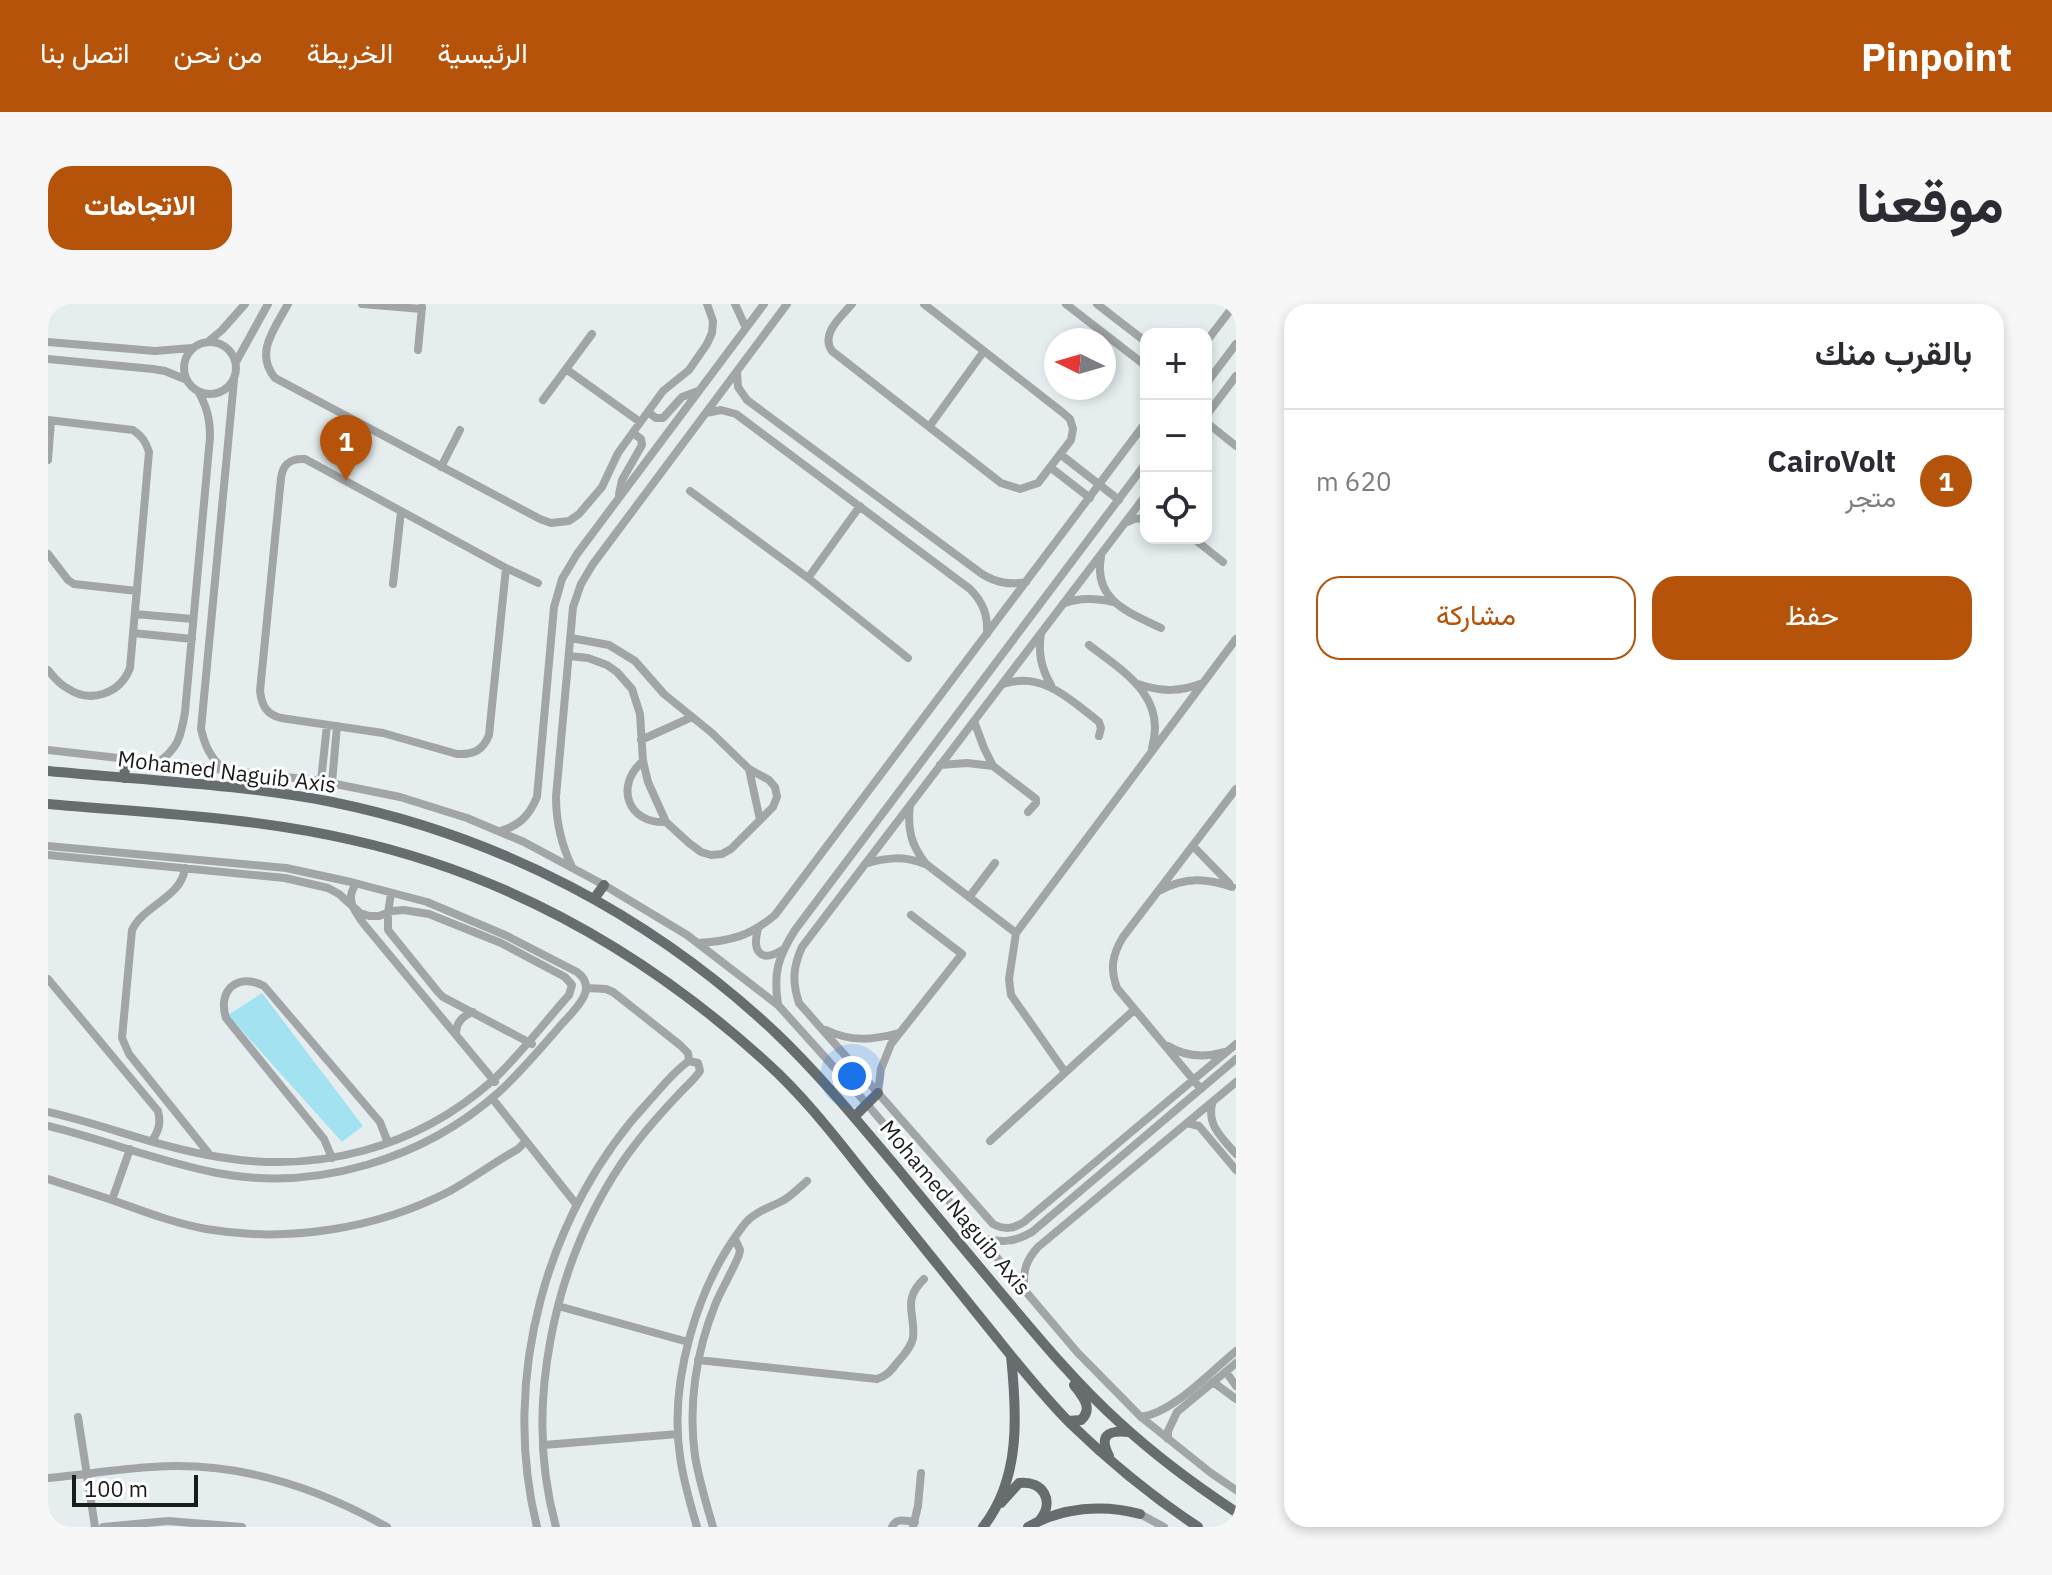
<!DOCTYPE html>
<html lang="ar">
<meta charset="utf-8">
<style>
body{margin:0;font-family:"IBM Plex Sans",Vazirmatn,sans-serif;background:#f7f7f7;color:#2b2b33;direction:rtl}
.controls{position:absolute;right:24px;top:24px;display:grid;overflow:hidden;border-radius:16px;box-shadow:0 4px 12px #0003}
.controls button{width:72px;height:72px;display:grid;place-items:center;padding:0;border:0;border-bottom:2px solid #e1e1e2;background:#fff;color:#2b2b33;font:40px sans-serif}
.compass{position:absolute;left:996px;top:24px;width:72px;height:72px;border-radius:50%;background:#fff;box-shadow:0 4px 12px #0003;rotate:275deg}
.scale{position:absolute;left:24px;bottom:20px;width:126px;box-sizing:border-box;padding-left:8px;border:4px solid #191c1c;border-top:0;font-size:22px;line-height:28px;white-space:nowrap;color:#191c1c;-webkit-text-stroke:6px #fff;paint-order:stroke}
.you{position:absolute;left:804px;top:772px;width:28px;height:28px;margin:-20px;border:6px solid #fff;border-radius:50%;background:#1a73e8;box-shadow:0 0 0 12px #1a73e833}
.badge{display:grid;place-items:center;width:52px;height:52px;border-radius:50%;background:#b45309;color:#fff;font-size:26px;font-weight:700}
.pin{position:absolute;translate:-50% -66px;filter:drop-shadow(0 2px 4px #0008)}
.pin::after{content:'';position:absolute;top:42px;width:28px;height:24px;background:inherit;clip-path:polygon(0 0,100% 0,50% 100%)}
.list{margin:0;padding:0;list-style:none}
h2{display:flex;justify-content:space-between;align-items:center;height:104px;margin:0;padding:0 32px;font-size:34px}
h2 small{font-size:26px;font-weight:400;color:#7c7c81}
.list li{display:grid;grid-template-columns:52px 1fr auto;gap:24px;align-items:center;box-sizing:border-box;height:144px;padding:0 32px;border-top:2px solid #e1e1e2}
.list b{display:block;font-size:30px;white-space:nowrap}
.list p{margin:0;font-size:26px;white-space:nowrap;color:#7c7c81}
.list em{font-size:26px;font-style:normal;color:#7c7c81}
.actions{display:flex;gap:16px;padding:24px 32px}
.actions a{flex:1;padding:18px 0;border:2px solid #b45309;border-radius:24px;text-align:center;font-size:28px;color:#b45309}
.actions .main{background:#b45309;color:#fff}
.icon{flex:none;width:44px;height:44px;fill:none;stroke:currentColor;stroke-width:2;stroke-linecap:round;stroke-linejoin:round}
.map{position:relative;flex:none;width:1188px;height:1223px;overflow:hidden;direction:ltr;border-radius:24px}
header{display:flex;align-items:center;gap:48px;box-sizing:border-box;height:112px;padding:0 40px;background:#b45309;color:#fff}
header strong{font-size:38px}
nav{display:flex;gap:44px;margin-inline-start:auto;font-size:28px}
.intro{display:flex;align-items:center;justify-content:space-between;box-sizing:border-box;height:192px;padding:0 48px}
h1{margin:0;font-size:56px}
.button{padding:20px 36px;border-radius:24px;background:#b45309;color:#fff;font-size:28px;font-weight:700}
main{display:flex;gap:48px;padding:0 48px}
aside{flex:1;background:#fff;border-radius:24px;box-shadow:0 4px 12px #0003}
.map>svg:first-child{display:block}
.green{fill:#a3e2f1}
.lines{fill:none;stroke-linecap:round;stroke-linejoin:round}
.minor{stroke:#a2a5a7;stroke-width:8}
.major{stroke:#676c6f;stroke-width:10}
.labels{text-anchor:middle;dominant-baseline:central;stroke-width:6;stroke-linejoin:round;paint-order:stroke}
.street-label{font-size:22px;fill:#191c1c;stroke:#fff}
</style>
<header>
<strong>Pinpoint</strong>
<nav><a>الرئيسية</a><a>الخريطة</a><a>من نحن</a><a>اتصل بنا</a></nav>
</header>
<div class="intro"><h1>موقعنا</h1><a class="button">الاتجاهات</a></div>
<main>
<aside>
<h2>بالقرب منك<small></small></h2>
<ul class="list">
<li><span class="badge">1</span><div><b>CairoVolt</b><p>متجر</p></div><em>620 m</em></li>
</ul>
<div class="actions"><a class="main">حفظ</a><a>مشاركة</a></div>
</aside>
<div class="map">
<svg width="1188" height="1223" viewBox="0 0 1188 1223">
<rect width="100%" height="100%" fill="#e5edef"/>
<!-- green -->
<path class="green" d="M214,689L315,822L294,838L180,711Z"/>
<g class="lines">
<!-- minor -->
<path class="minor" d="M240,0C227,24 206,49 227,74L492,215L503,219L521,217L531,210L554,183L570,149L615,87L641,66L659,40L664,29L665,17L659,0
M314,0L374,5
M687,0L698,24
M804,0C793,13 772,30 784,47L953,179L972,185L990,179L1023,136L1025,125L1022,115L1014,108L876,0
M1018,0L1098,62
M1049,0L1098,38
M161,37L174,26L197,0
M136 64a26 26 0 1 1 52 0a26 26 0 1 1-52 0Z
M0,38L107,47L144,44
M1158,38L1187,0
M370,46L374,3
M0,55L105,65L117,67L139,76
M188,58L220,0
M518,65L592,118
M689,68L690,83L699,96L934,270C949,279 961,281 978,278
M1158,80L1188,40
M495,96L544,30
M600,108L608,114H615L634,93L650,87
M658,109L673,106L688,110L922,285C935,298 940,311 939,330
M1158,112L1188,72
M0,116L85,126C94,132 98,138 101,148L82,364C72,390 42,400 19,384C11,380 6,373 0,366
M1158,118L1188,142
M881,123L936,47
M1012,150L1071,196
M0,156L3,117
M393,163L412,126
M1002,163L1042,194
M642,187L760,274L860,354
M571,190L574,176L594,141L593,135L585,129
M1098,191L754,643C745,663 744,678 751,699L945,920C957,926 965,925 976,918L1188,740
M1077,219L1086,215L1098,214
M1145,234L1175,258
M0,250L20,276L26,280L89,287
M1053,253C1045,296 1080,308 1113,324
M458,264L257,155C242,154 235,160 233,174L212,387C214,402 218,410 233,414L335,429L409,450C426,451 435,446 441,431L458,264L490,279
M760,274L812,202
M345,280L353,207
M1015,300C1031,293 1047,294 1065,298
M87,310L145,315
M85,329L144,335
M993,329C990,349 993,364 1003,381
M1041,341C1076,368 1119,392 1104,444
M521,352L540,354L559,361L569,368L584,385L592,410L595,457L600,478L618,518L641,539L653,548L663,551L674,550L683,545L725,503L729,493L727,483L721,476L701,465L664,429L616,390L587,357L561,341L523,334
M955,380C994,367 1022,395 1051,418L1053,424L1051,432
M1090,380C1113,388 1132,388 1155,379
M926,417L936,444L945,462L988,495V499L980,508
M593,436L644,413
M0,446L273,477L352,493L419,514L476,538L556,581L639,631L730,701L819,800L1029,1048L1093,1113L1163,1169L1188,1186
M595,457C566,482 580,520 618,518
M108,460C130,445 133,433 137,408L162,133C162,115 159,103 150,87
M892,461L919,459L945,462
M175,465C162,453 157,442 153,425L186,76
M701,465L712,516
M273,477L279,421
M284,479L289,422
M862,501C859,525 863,541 878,560L968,629
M452,527C471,522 481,512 489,493L506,303L514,275L529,250L716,0
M0,542L238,564L303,578L379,598L457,631L529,668C552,685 526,706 513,721C493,744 473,768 451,788C376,855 268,888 169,869C112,858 57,836 0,822
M1145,542L1181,579
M0,551L237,574L280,584L291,590L312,609L321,612H331L344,607L356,606L381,610L453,639L517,673L524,681L521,691C496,719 472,751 444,777C368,844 270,870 171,853C113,844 57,821 0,808
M817,560C839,553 856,552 877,560
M524,563C513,540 508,519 508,493L525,303L533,280L545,260L739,0
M137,564C134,593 96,601 84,626L74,734L81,750L162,851
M308,580C297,595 306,606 315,619L447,778
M1113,586C1137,573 1159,574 1184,583
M343,589L340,609V626L390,688L395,693L484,740
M922,592L947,559
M710,625C704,646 712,660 734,646
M650,639C683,637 702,632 727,611L1098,118
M0,675L110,807C113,819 111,826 104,837
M730,700C725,669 730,653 747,626L1098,159
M778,726C803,738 825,736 851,729
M408,730C408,719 414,712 425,708
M1120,742C1138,753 1156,754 1176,748
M1017,768L963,691L961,675L968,629L1188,335
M1153,785L1069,684C1062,665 1064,651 1075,633L1188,485
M830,789L833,765L843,740L914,650L863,611
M444,794L528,900
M1164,800C1159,822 1175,835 1188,850
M1139,819L1151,822L1188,866
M942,837L1086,706
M284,854L276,835L178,714C169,686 190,668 216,682L332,818L340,839
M0,875C21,882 43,889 64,896C95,907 125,919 158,925C239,939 329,925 402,887C425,874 447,858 470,845L478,837
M64,896L82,845
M935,934C954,939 967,938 984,928L1188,755
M976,984C975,967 978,956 990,943L1188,778
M510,1002L640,1038
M650,1056L829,1075C838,1072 842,1068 848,1060C854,1053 863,1044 865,1034C868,1010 853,997 876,975
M1178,1068L1188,1082
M1165,1078L1188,1095
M30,1113L47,1223
M1093,1113C1126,1108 1162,1068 1188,1047
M1120,1135V1127L1129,1108L1188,1059
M496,1141L630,1130
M0,1174C35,1171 69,1165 104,1163C187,1157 267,1182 339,1223
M1092,1210L1116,1223
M55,1223L120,1217L194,1223
M489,1223C452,1075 498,907 602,796C615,782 626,767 641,757
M508,1223C475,1104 505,962 573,860C590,835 610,812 631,790C638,782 646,776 652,767L650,759L641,757L640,749L632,741L565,688L558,685L539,684
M649,1223C642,1199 635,1176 632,1152C621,1077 649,982 695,922C705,908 721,904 736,896C744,891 751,884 759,877
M665,1223C658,1199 651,1176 647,1152C640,1101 648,1048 667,1001C674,984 684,968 691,951L692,946L687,935
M844,1223C848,1213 858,1217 867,1218
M865,1223L870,1202L873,1169"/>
<!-- major -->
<path class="major" d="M0,467C93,476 193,480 284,498C451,532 604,612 728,729C772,771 811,819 850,865C886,909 922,952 958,995C994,1038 1030,1081 1072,1119C1108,1152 1147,1181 1188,1208
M76,474L78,455
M0,500C101,509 205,513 304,536C464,572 600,650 720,760C762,798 796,845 832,889C869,935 907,982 944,1028C969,1059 995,1092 1023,1120C1062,1158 1105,1193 1150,1223
M546,595L556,581
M806,813L830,789
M1020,1117L1033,1116C1046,1104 1034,1092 1026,1081
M1061,1152C1051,1132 1059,1126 1080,1128
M953,1199L971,1179C995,1176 1007,1197 992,1216
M935,1223C973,1175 969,1110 963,1052
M980,1223C1014,1203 1055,1200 1092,1210"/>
</g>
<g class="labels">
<!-- street labels -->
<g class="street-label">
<text transform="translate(179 467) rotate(7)">Mohamed Naguib Axis</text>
<text transform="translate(908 903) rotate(50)">Mohamed Naguib Axis</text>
</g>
</g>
</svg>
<div class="controls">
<button>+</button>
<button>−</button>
<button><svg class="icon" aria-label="locate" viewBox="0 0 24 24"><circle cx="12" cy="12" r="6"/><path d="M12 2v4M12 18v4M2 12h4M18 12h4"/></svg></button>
</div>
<svg class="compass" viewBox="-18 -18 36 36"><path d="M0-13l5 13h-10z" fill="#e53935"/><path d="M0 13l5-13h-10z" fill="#7c7c81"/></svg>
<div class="scale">100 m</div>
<div class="you"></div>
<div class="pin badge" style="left:298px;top:177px">1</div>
</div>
</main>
